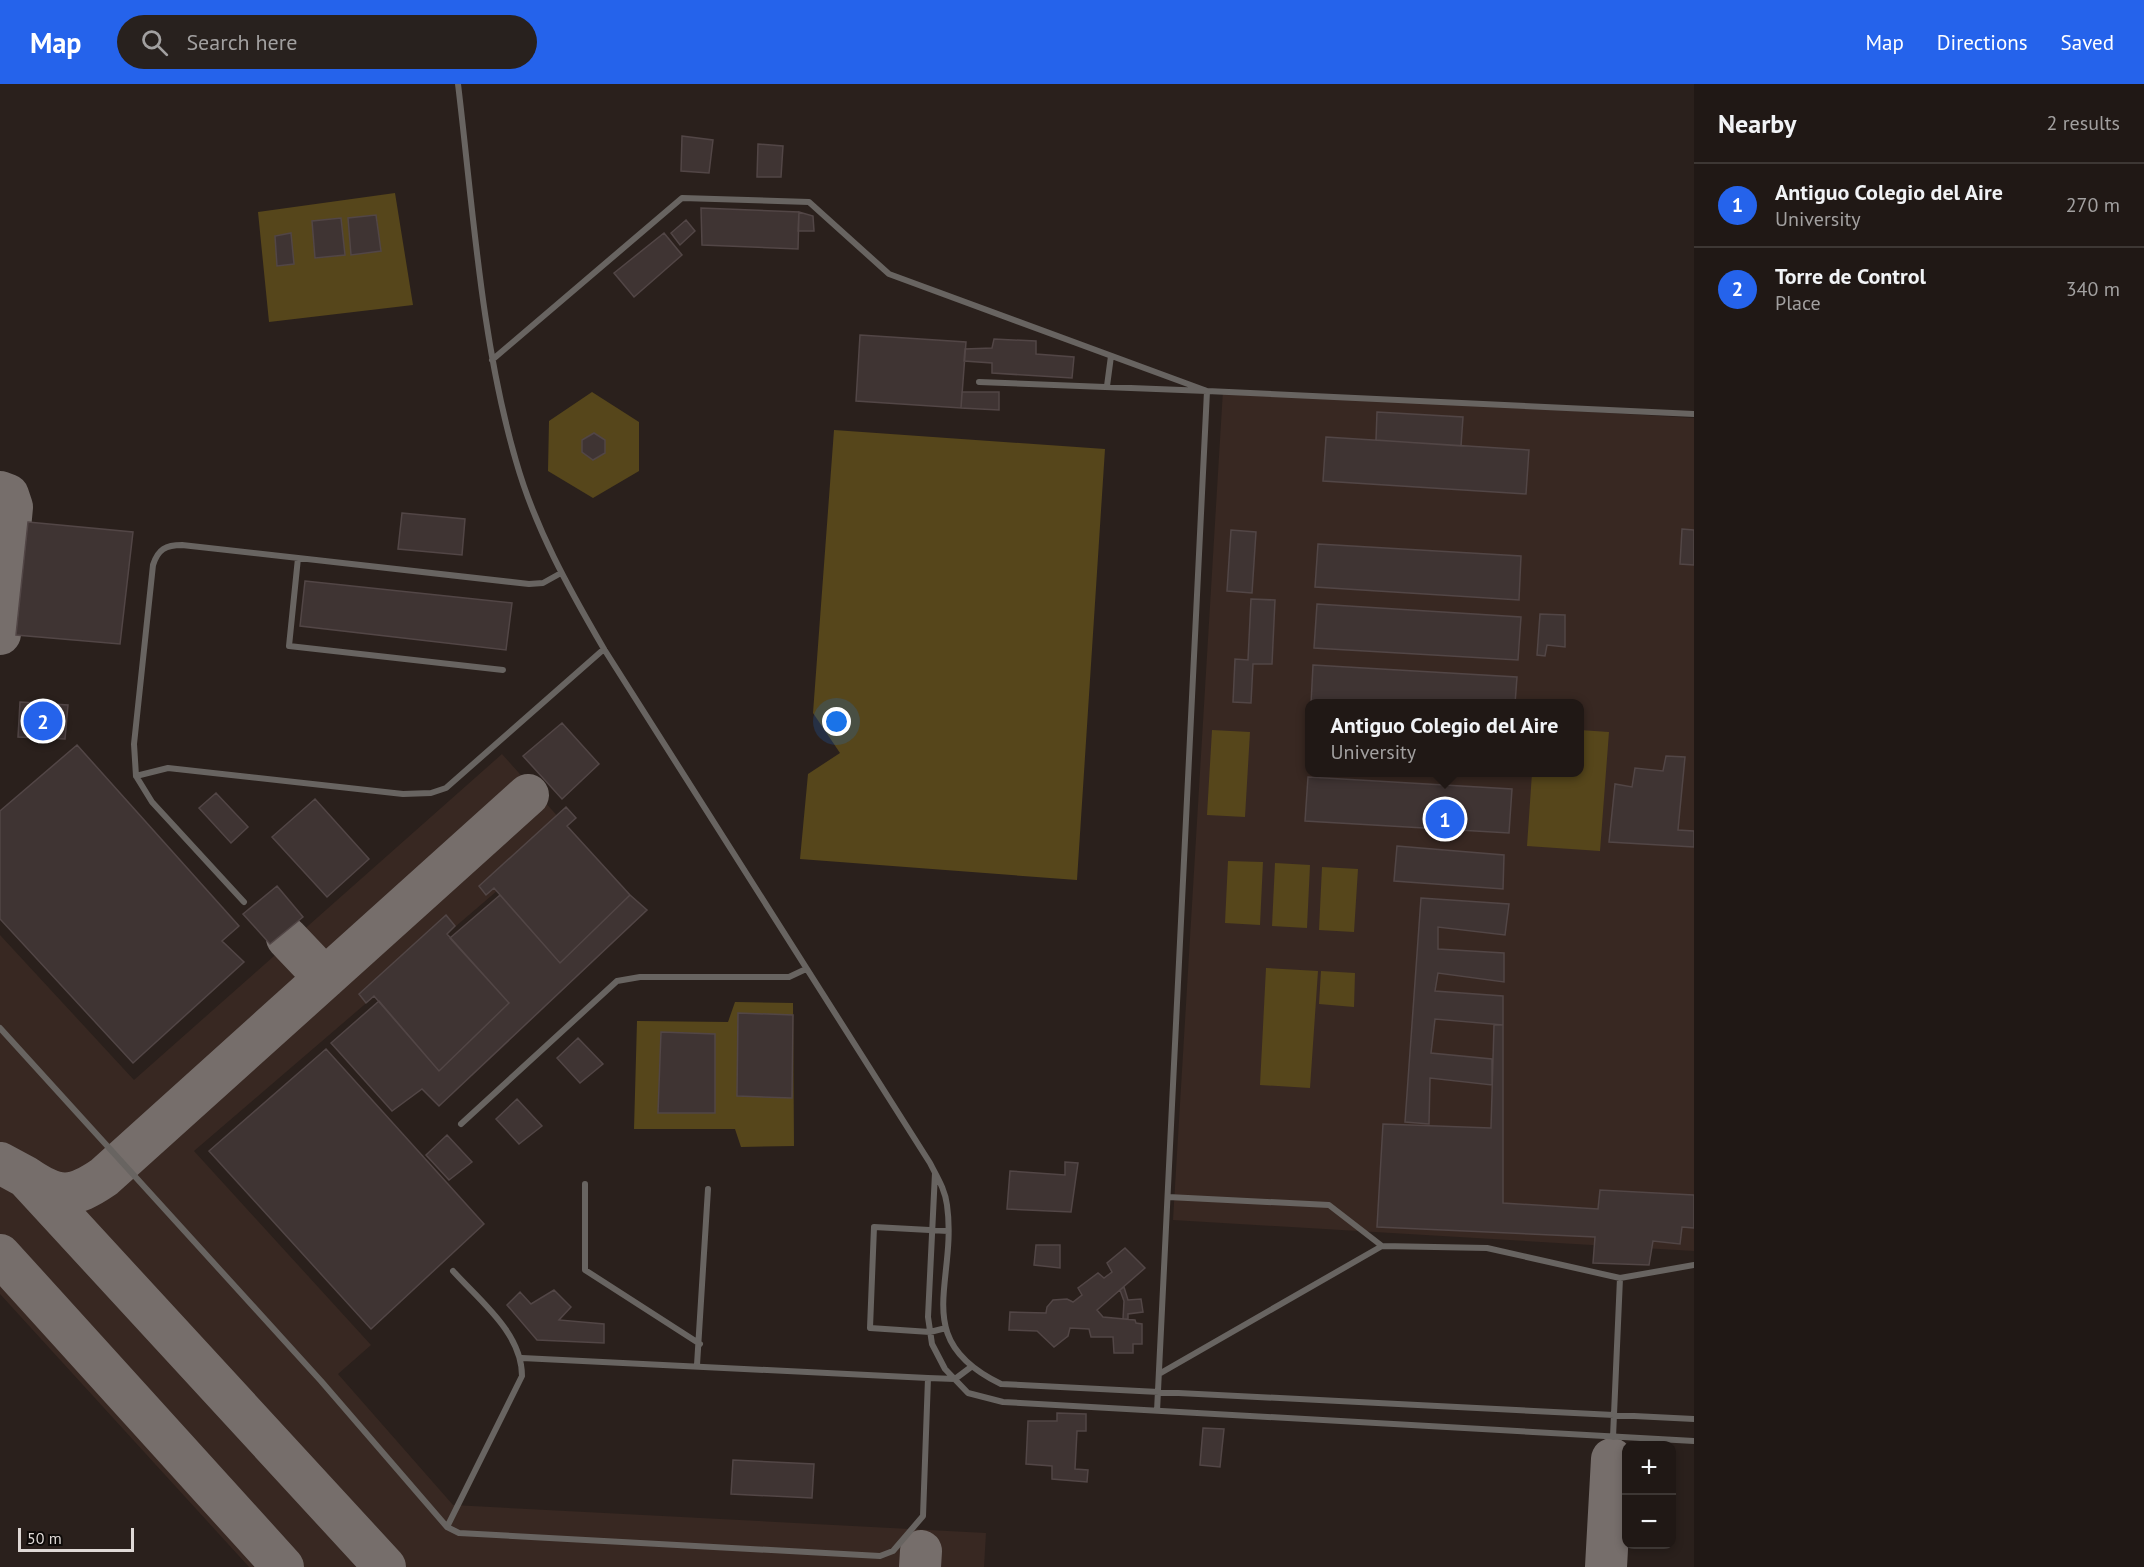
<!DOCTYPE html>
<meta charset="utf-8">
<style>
body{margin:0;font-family:"PT Sans",sans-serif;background:#28211e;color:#f1f3f6}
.controls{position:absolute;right:18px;bottom:18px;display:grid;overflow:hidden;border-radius:12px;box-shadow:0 3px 9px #0003}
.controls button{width:54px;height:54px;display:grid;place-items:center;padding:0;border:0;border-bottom:2px solid #3d3734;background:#201815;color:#f1f3f6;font:30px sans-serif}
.scale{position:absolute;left:18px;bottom:15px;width:116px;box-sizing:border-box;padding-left:6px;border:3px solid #dfd9d6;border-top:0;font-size:16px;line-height:21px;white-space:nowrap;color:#dfd9d6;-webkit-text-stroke:4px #0f0b09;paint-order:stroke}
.you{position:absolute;left:837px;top:638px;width:21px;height:21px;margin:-15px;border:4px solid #fff;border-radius:50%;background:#1a73e8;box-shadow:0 0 0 9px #1a73e833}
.badge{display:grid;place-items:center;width:39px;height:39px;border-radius:50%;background:#2563eb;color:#fff;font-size:20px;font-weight:700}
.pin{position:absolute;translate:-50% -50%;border:3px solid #fff;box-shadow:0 2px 6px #0006}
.popup{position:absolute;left:1305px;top:615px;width:279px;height:78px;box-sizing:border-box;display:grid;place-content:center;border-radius:12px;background:#201815;filter:drop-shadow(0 2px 4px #0005);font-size:20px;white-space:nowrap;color:#a2a0a0}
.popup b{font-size:22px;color:#f1f3f6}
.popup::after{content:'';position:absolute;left:50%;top:100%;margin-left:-12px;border:12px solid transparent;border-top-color:#201815}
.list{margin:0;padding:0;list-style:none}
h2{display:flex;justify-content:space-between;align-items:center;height:78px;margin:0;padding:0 24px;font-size:26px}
h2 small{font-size:20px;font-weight:400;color:#a2a0a0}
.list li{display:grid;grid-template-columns:39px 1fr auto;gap:18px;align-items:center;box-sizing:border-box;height:84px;padding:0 24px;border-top:2px solid #3d3734}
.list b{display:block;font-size:22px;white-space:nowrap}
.list p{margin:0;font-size:20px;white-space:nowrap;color:#a2a0a0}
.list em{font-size:20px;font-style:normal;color:#a2a0a0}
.icon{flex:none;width:33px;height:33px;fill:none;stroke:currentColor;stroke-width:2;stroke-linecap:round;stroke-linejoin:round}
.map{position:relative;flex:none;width:1694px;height:1483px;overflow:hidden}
header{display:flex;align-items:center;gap:36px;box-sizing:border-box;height:84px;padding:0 30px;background:#2563eb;color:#fff}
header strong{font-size:28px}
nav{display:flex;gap:33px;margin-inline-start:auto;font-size:21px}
.search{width:420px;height:54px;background:#28211e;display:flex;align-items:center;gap:15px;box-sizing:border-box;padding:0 21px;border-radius:33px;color:#a2a0a0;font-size:22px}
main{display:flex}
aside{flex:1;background:#201815}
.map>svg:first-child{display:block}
.built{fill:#382822;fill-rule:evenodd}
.green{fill:#56461b}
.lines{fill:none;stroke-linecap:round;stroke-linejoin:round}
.taxiway{stroke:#766e6b;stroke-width:42}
.building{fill:#3f3433;stroke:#524646;stroke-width:1.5}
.lane{stroke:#686461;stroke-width:6}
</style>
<header>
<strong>Map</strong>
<div class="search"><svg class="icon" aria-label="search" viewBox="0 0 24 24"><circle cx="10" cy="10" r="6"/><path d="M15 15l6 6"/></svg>Search here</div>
<nav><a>Map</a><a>Directions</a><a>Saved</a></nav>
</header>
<main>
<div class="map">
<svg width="1694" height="1483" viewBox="0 0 1694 1483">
<rect width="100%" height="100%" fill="#2a201c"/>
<!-- built -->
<path class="built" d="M1223,306L1694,334V1167L1173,1136ZM1310,620H1580V688H1310Z
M502,670L569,745L194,1067L371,1261L338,1290L453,1421L986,1449L984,1483H249L0,1210V851L134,996Z"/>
<!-- green -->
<path class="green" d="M395,109L413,221L269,238L258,128Z
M592,308L639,338V387L593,414L548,387L549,337Z
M834,346L1105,365L1077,796L800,775L808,690L840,669L813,629Z
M1212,646L1250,648L1245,733L1207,731Z
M1580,646L1609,648L1600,767L1527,762L1532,689L1580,688Z
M1228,777L1263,778L1260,841L1225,839Z
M1275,779L1310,781L1307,844L1272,842Z
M1322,783L1358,785L1354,848L1319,846Z
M1266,884L1318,887L1310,1004L1260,1001Z
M1321,887L1355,889L1354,923L1319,920Z
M735,918L793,919L794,1062L741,1063L735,1045H634L637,937L728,938Z"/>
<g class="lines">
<!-- taxiway -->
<path class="taxiway" d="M0,408L8,411L12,423L0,550
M287,854L325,894
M0,1079L26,1093L385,1483
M26,1093C58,1115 72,1115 104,1093L528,711
M0,1171L283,1483
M920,1483L921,1467
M1606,1483L1612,1375"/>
</g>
<!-- building -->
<path class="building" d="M682,52L713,56L709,89L681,87Z
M758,60L783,62L781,93H757Z
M701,124L799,128L798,165L702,161Z
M799,128L813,132L814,147H798Z
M376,131L381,167L351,171L348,134Z
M341,134L345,171L315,174L312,137Z
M686,136L695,147L680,161L671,149Z
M291,149L294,180L277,182L275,152Z
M664,149L682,171L634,213L614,189Z
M860,251L966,258L961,324L856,317Z
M994,255L1036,257V270L1074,273L1072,294L992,289V279L964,277L965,265L992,264Z
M962,308H999V326L961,324Z
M1377,328L1463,333L1461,362L1376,356Z
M594,349L605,356V369L593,376L582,368V356Z
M1326,353L1529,366L1526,410L1323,397Z
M402,429L465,435L462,471L398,465Z
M28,438L133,448L120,560L16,551Z
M1682,445L1694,446V481L1680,480Z
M1231,446L1256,448L1252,509L1227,507Z
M1318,460L1521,472L1519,516L1315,503Z
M305,497L512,519L506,566L300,542Z
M1251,515L1275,516L1272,580H1253L1251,619L1233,618L1235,575L1248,576Z
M1317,520L1521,533L1518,576L1314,564Z
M1540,530L1565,531V563L1547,561L1545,572L1537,571Z
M1313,581L1517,593L1515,620H1311Z
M20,618L68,621L65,655L18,653Z
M562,639L599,680L562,715L523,672Z
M77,661L239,842L222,857L244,878L133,979L0,835V727Z
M1666,672L1685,673L1678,746L1694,747V763L1609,758L1615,700L1632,703L1635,684L1663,687Z
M1308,693L1512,705L1509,749L1305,737Z
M216,709L248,743L231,759L199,724Z
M315,715L369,775L327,813L272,753Z
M566,723L576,734L567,742L630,811L560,879L494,804L486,811L479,802Z
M1397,762L1504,771L1503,805L1394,797Z
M277,802L303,833L270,860L243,830Z
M500,811L560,879L630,811L647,826L439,1022L422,1005L392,1027L331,959L379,917L439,987L509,919L450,854Z
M1421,814L1509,820L1505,851L1438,843V865L1504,869V898L1438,889L1435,907L1503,912V941L1435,935L1431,969L1492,975V1001L1430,994L1429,1040L1405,1038Z
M446,831L455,842L447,850L509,919L439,987L374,912L366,919L359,910Z
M738,929L793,931L792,1014L737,1012Z
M1494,941H1503V1119L1598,1125L1600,1106L1694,1111V1144L1682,1143L1680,1160L1653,1157L1649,1181L1593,1179L1595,1153L1377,1143L1383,1040L1491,1044Z
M661,948L715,950V1029H658Z
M578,954L603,980L580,999L557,974Z
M326,965L484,1140L371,1245L209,1067Z
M517,1015L542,1042L519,1060L496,1035Z
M447,1051L472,1078L449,1096L426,1071Z
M1065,1078L1078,1079L1071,1128L1007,1125L1010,1087L1065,1091Z
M1036,1161H1060V1184L1034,1181Z
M1125,1164L1145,1184L1097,1226L1103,1233L1135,1236L1136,1239L1142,1240V1260H1133V1269H1114L1113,1253H1091L1089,1245L1070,1244L1068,1252L1054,1263L1037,1247L1009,1246L1010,1228L1046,1229L1047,1223L1053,1216L1067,1215L1073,1218L1082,1211L1078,1204L1098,1189L1104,1194L1112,1188L1107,1179Z
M1124,1203L1128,1216L1141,1215L1143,1228L1128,1230V1235H1123L1124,1217L1120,1206Z
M554,1206L571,1223L559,1236L604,1240V1259L537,1256L507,1221L520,1208L531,1220Z
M1057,1329L1086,1330V1347H1077L1075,1385L1088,1386L1087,1398L1052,1395V1382L1026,1380L1028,1337H1057Z
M1203,1344L1224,1345L1220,1383L1200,1381Z
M733,1376L814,1380L812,1414L731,1410Z"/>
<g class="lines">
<!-- lane -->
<path class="lane" d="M458,0C473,124 481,257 516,377C535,444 569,505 604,565L930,1079C937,1093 945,1105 947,1121C958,1199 908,1255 1001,1300L1694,1335
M492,276L682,114L809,118L889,190L1207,307L1694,330
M979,298L1207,307L1157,1327
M1107,302L1111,272
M298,474L289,562L503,586
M136,692L134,660L153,481C158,465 166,461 182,461L529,500L543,499L561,489
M244,818L152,718L136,692L168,684L403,710L431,709L446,704L604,565
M0,944L321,1297L447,1443L459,1449L880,1472L893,1467L923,1432L928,1294
M461,1040L617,897L640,893H789L806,885
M935,1089L928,1233L932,1260L945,1285L968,1309L1003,1318L1694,1357
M585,1100V1186L700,1260
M1168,1113L1329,1121L1382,1162
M946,1244L930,1248L870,1244L874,1143L948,1147
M522,1274L928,1294L955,1295L971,1283
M697,1281L708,1105
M1159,1290L1382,1162L1487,1164L1620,1194L1694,1181
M1613,1353L1620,1194
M447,1443L522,1292C522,1249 480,1217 453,1187"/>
</g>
</svg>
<div class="controls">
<button>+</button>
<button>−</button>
</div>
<div class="scale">50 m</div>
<div class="you"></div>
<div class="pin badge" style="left:1445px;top:735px">1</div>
<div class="popup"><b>Antiguo Colegio del Aire</b>University</div>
<div class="pin badge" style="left:43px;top:637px">2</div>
</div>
<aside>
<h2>Nearby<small>2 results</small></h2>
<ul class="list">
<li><span class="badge">1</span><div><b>Antiguo Colegio del Aire</b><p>University</p></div><em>270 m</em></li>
<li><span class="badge">2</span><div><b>Torre de Control</b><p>Place</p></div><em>340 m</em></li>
</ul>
</aside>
</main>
